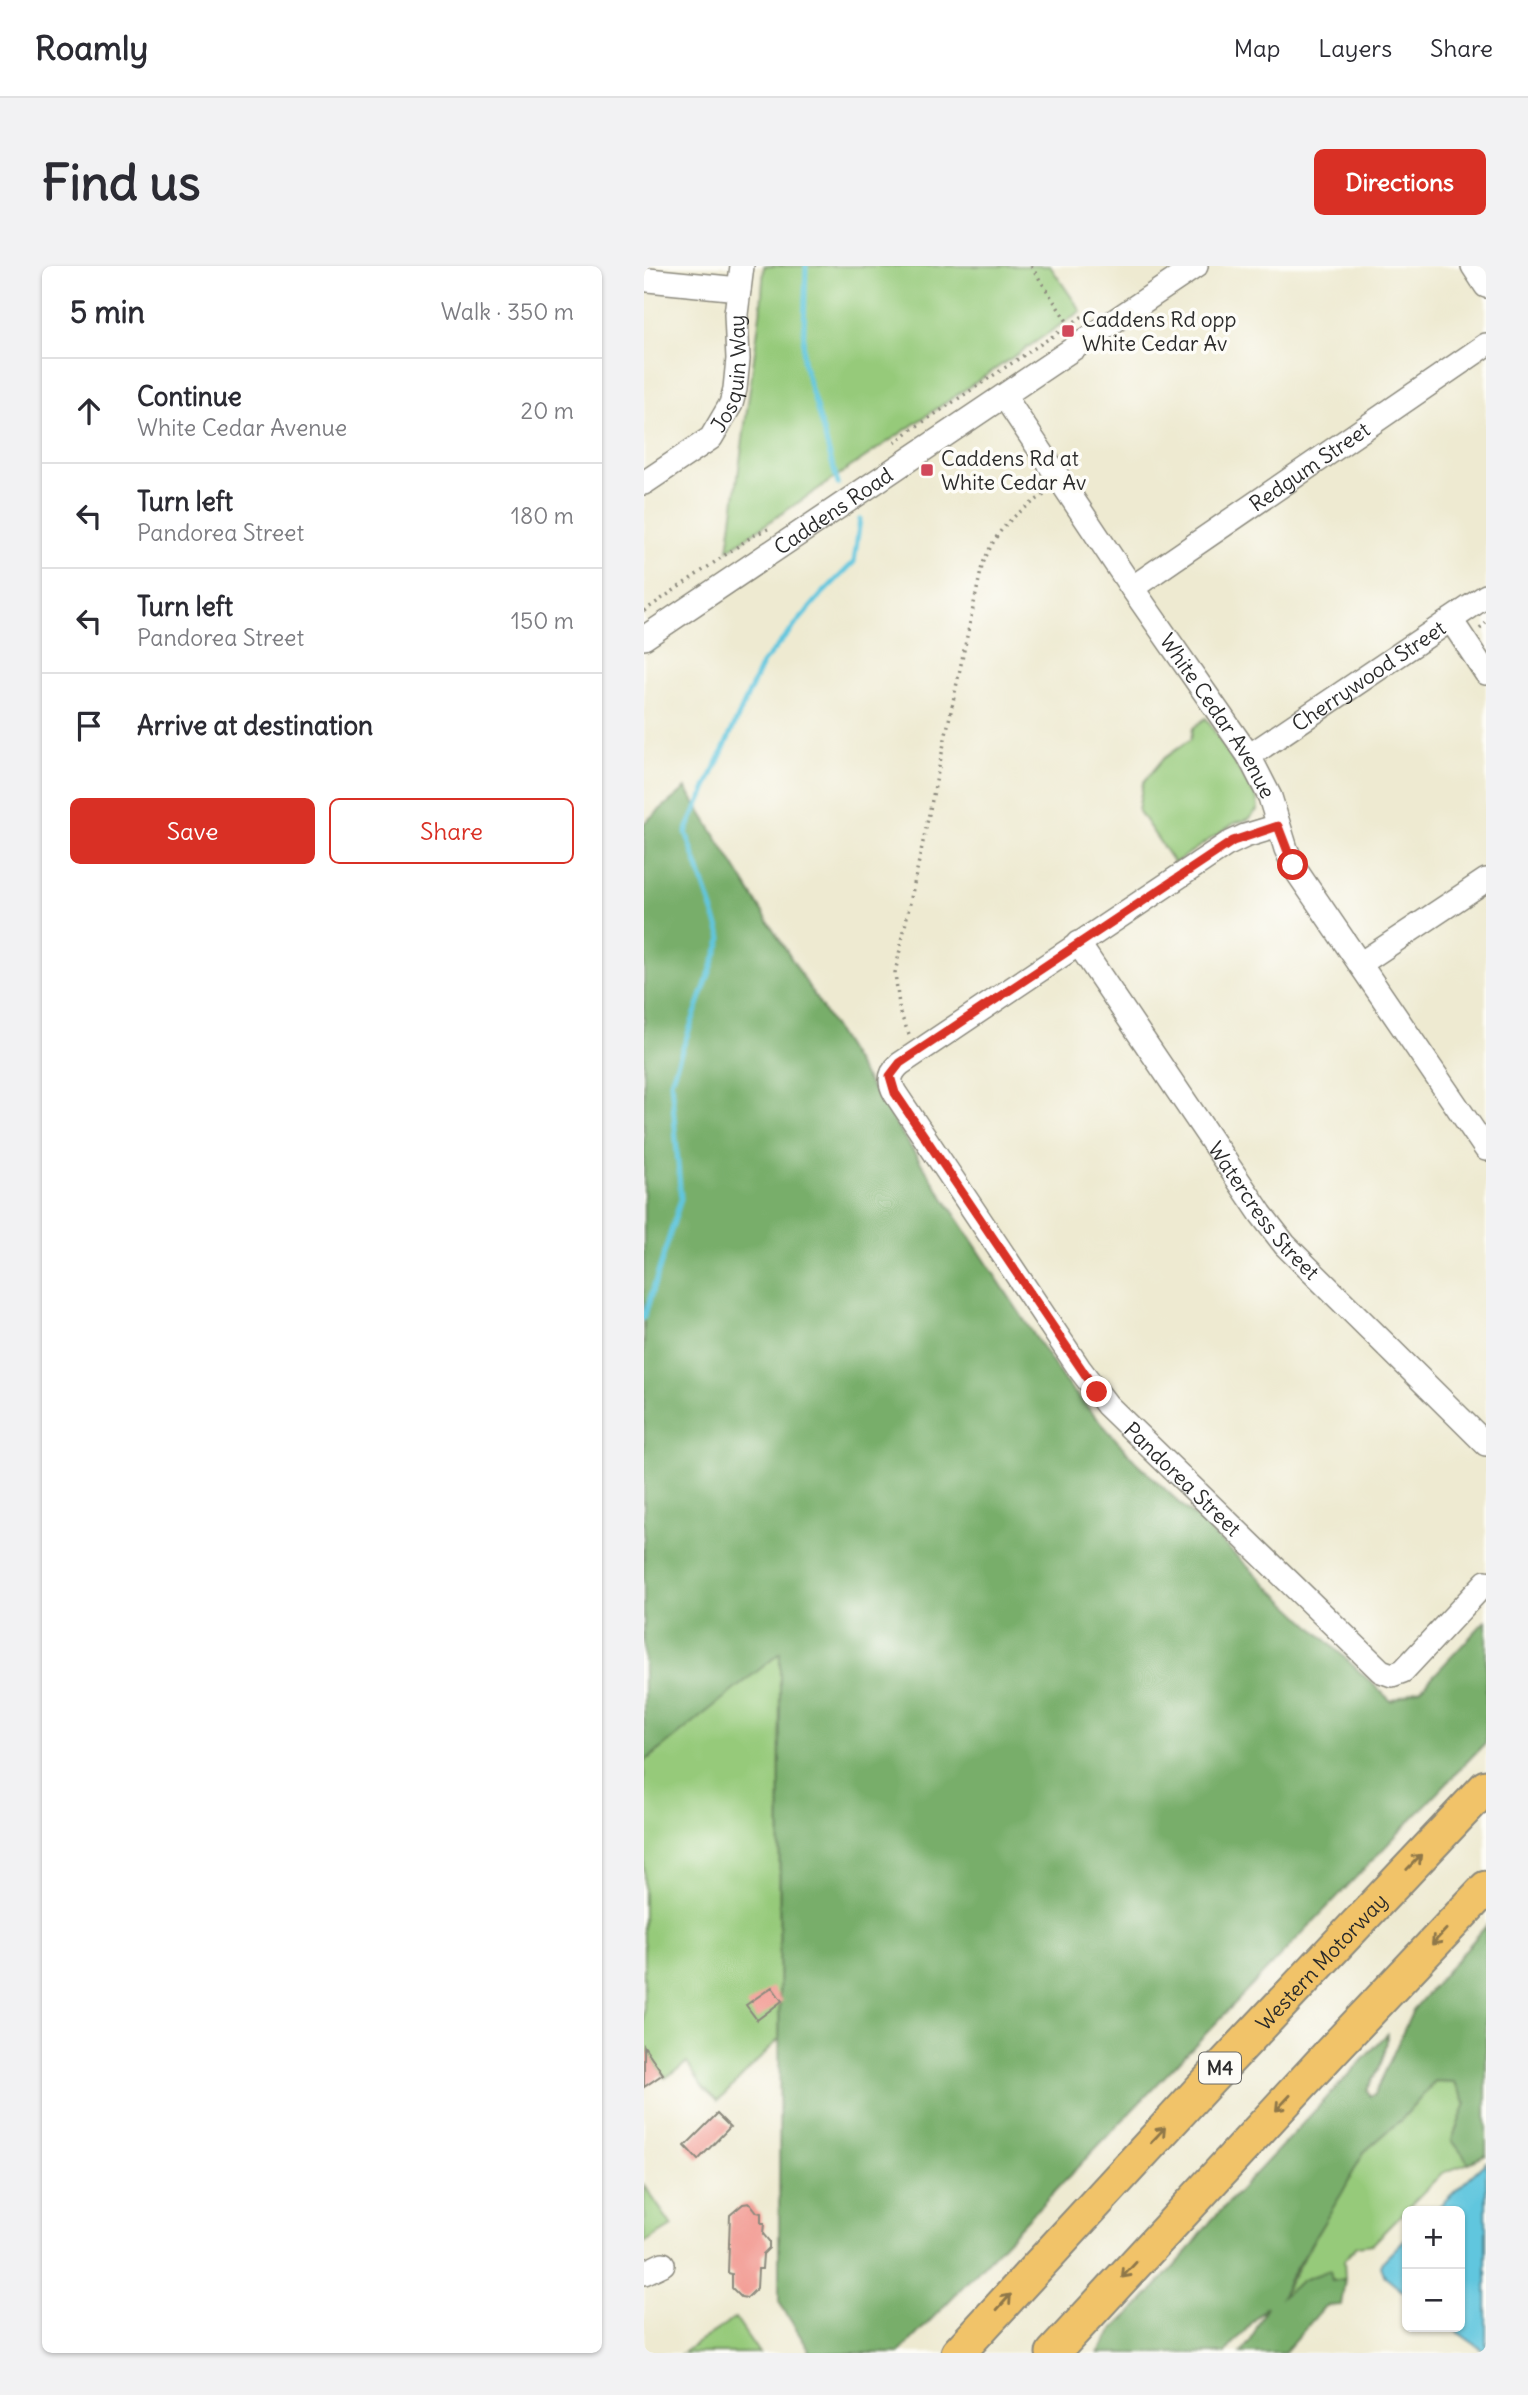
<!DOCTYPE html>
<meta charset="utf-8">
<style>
body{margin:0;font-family:Delius,sans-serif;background:#f2f2f3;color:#2b2b33}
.controls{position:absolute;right:21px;bottom:21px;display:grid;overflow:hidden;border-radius:10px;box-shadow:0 2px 5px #0004}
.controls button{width:63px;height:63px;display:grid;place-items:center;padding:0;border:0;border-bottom:2px solid #e1e1e2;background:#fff;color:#2b2b33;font:35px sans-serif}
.stop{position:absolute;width:21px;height:21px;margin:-16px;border:5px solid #d93025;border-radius:50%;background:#fff}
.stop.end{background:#d93025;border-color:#fff;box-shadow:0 2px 7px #0008}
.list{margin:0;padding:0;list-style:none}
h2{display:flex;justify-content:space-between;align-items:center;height:91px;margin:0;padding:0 28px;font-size:30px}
h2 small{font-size:23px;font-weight:400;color:#7c7c81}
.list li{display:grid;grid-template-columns:46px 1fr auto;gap:21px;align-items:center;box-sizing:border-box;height:105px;padding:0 28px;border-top:2px solid #e1e1e2}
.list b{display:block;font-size:26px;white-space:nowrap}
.list p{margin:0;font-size:23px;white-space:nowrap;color:#7c7c81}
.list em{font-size:23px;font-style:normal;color:#7c7c81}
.actions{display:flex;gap:14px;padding:21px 28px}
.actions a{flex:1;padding:16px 0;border:2px solid #d93025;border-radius:10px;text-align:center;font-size:24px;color:#d93025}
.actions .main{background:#d93025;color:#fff}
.icon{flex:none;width:38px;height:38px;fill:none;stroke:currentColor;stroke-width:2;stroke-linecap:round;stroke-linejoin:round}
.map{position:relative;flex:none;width:842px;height:2087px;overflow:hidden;border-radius:10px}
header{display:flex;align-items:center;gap:42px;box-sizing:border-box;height:98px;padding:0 35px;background:#fff;border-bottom:2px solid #e1e1e2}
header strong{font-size:33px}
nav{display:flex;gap:38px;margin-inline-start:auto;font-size:24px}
.intro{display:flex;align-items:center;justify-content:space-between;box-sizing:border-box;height:168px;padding:0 42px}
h1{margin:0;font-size:49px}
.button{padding:18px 32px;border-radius:10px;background:#d93025;color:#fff;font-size:24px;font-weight:700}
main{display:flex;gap:42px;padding:0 42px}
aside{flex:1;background:#fff;border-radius:10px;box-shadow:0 2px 5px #0004}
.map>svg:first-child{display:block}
.green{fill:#96ca7a;stroke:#607a52;stroke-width:2}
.forest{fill:#78ae6a;stroke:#526c4a;stroke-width:2}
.water{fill:#60c6de;stroke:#467884;stroke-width:2}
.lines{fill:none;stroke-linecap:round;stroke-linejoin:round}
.stream{stroke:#60c6de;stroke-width:5}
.building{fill:#f29890}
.minor-casing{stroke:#8c8a7e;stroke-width:26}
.highway-casing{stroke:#8c8a7e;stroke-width:37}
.path{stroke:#8c8a7e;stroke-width:3.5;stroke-dasharray:2 5;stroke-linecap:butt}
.minor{stroke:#fff;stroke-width:23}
.highway{stroke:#f1c369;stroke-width:33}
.oneway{stroke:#8e774a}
.route{stroke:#d93025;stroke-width:9}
.poi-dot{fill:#d1495b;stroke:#fdfcf7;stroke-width:2.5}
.labels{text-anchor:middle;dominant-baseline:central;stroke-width:7;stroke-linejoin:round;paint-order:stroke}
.shield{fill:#fdfcf7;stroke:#6a6a68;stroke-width:2}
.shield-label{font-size:19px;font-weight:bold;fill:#2b2b2b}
.poi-label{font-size:21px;fill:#2b2b2b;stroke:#fdfcf7;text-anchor:start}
.street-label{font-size:21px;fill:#2b2b2b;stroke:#fdfcf7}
</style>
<header>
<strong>Roamly</strong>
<nav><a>Map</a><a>Layers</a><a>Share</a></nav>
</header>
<div class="intro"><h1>Find us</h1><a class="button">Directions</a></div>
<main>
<aside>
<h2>5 min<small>Walk · 350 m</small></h2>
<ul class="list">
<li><svg class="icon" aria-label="ahead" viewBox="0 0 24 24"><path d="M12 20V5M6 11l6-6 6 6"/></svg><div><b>Continue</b><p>White Cedar Avenue</p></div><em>20 m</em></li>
<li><svg class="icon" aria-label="left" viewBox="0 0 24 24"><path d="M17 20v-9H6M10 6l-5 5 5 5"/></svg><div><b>Turn left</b><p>Pandorea Street</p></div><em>180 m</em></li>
<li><svg class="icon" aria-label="left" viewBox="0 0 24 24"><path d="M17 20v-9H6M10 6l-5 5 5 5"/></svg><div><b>Turn left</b><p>Pandorea Street</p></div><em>150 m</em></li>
<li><svg class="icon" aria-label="arrive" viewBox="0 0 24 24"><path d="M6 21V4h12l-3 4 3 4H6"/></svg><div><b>Arrive at destination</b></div></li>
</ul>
<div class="actions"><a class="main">Save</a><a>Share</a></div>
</aside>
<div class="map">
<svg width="842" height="2087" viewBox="0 0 842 2087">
<rect width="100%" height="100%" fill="#fdfcf7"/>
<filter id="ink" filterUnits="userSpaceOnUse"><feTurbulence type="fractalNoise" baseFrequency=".0143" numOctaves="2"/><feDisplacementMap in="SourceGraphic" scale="14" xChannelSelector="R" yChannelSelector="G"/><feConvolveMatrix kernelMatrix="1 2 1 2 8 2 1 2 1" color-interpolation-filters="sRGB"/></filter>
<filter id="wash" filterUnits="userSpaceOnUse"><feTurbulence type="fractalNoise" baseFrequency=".00686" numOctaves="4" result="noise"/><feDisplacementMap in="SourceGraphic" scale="28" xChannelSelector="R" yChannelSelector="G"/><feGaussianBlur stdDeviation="1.57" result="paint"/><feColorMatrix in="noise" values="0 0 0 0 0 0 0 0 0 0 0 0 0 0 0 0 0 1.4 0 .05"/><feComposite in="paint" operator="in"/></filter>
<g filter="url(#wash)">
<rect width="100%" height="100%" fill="#eeead1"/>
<!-- green -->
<path class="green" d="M120,0H406L437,45L84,284L117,41Z
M562,452L613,533L614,543L605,553L591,557L530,597L494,544L499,517L519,493L547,473L549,462Z
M136,1386L135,1773L74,1835L59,1821L43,1797L21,1812L0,1780V1496Z
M791,1815L810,1816L822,1838L808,1874L825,1897L798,1907L728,1978L713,1980L700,1994L701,2013L687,2015L686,2005L637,2031L720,1886L759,1852Z
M0,1919L28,1960L0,1977Z
M91,2052L115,2087H38Z"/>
<!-- forest -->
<path class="forest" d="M42,522L218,807L421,1116L491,1195L747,1435L777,1423L842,1354V1476L255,2087H167L135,2036L136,1387L0,1496V557Z
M842,1660V1889L825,1897L808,1874L822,1837L810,1816L791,1815L759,1852L720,1886L698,1927L644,2015L638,2030L659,2014L686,2004L688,2015L701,2013L697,2039L681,2040L640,2087H597L607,2074L623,2040L581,2087H454L470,2063L499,2035L540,1990L567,1955L743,1768C744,1788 733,1806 723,1824L726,1830L731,1828L769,1744Z"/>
<!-- water -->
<path class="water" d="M842,1896V2086L806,2061H816V1945H790Z
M763,1971V2029L741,2011L737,2000L740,1994Z"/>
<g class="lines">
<!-- stream -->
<path class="stream" d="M162,0L159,95L194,218
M0,1052L37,933L27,815L78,672L42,566L118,398L177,329L210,296L216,253"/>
</g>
<g id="blocks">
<!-- building -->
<path class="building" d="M128,1721L138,1735L113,1754L102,1739Z
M0,1780L19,1808L0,1821Z
M73,1848L86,1861L54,1894L41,1880Z
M106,1937L113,1946L117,1947V1957H120L119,1968L125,1975V1982L119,1988L118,2003H114L113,2022L103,2032L97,2031L88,2022V2008L84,2007L86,1949L99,1938Z"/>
</g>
</g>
<g filter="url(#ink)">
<use href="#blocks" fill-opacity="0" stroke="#8c8a7e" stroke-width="2"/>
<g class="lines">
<defs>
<g id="minor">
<path d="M829,0L842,20"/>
<path d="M4,14L95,23"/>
<path id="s1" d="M360,130L488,322L605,490L626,531L642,583L651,603L842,883"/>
<path id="s2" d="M0,217L67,172L87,138L91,123L94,93L92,48L98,0"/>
<path id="s3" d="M488,322L842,79"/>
<path d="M807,354L842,407"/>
<path id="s4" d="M0,372L552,0"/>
<path id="s5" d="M605,490L842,330"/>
<path id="s6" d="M634,560L601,570L582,579L256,798C246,807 244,815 251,827L435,1102L463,1139L737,1405L748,1409L759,1405L842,1316"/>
<path id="s7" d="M434,677L617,948L641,979L842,1178"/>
<path d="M716,698L842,614"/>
<path d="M0,2007L19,1998"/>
</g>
<g id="highway">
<path id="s8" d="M314,2087L557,1823L842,1521"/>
<path d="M409,2087L686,1787L842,1622"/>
</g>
</defs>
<!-- minor casing -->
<use href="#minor" class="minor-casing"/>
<!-- highway casing -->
<use href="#highway" class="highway-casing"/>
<!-- path -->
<path class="path" d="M387,0L426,60
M251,177L264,166L448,44
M0,345L110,269L124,263
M836,363L842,357
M265,768L256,747L251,707L338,300C354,260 368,250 403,227"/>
<!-- minor -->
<use href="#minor" class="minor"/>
<!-- highway -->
<use href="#highway" class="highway"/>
</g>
<!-- one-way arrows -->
<defs><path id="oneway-shaft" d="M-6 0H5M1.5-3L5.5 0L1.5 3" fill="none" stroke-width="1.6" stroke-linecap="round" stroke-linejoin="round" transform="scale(1.75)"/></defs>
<g class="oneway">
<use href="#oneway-shaft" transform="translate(770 1596) rotate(-46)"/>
<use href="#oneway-shaft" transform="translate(795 1671) rotate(133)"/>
<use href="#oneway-shaft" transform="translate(639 1837) rotate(133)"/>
<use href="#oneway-shaft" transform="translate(514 1869) rotate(-47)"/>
<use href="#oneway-shaft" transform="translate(485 2004) rotate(133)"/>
<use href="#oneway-shaft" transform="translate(360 2036) rotate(-48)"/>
</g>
</g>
<g class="lines" filter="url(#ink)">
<!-- route -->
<path class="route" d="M453,1126L251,827L246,810L256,797L589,575L634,560L649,599"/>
</g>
<!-- markers -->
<g class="poi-dot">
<rect x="417" y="58" width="14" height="14" rx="3.5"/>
<rect x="276" y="197" width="14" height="14" rx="3.5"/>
</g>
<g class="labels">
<!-- shield labels -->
<rect class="shield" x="555" y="1786.5" width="42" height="31" rx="5"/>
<g class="shield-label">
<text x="576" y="1802">M4</text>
</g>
<!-- poi labels -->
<g class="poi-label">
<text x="438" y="53">Caddens Rd opp<tspan x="438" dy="24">White Cedar Av</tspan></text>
<text x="297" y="192">Caddens Rd at<tspan x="297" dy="24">White Cedar Av</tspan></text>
</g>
<!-- street labels -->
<g class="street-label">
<text stroke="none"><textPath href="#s2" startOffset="150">Josquin Way</textPath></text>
<text stroke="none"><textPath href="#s3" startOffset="215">Redgum Street</textPath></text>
<text stroke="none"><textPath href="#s4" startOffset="228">Caddens Road</textPath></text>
<text stroke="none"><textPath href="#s5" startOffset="144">Cherrywood Street</textPath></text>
<text stroke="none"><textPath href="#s1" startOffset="385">White Cedar Avenue</textPath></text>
<text stroke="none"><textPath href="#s7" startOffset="326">Watercress Street</textPath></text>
<text stroke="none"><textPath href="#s6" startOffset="964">Pandorea Street</textPath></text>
<text stroke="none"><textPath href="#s8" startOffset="534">Western Motorway</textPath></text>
</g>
</g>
</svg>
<div class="controls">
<button>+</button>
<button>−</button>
</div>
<div class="stop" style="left:649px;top:599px"></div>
<div class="stop end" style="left:453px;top:1126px"></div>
</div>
</main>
